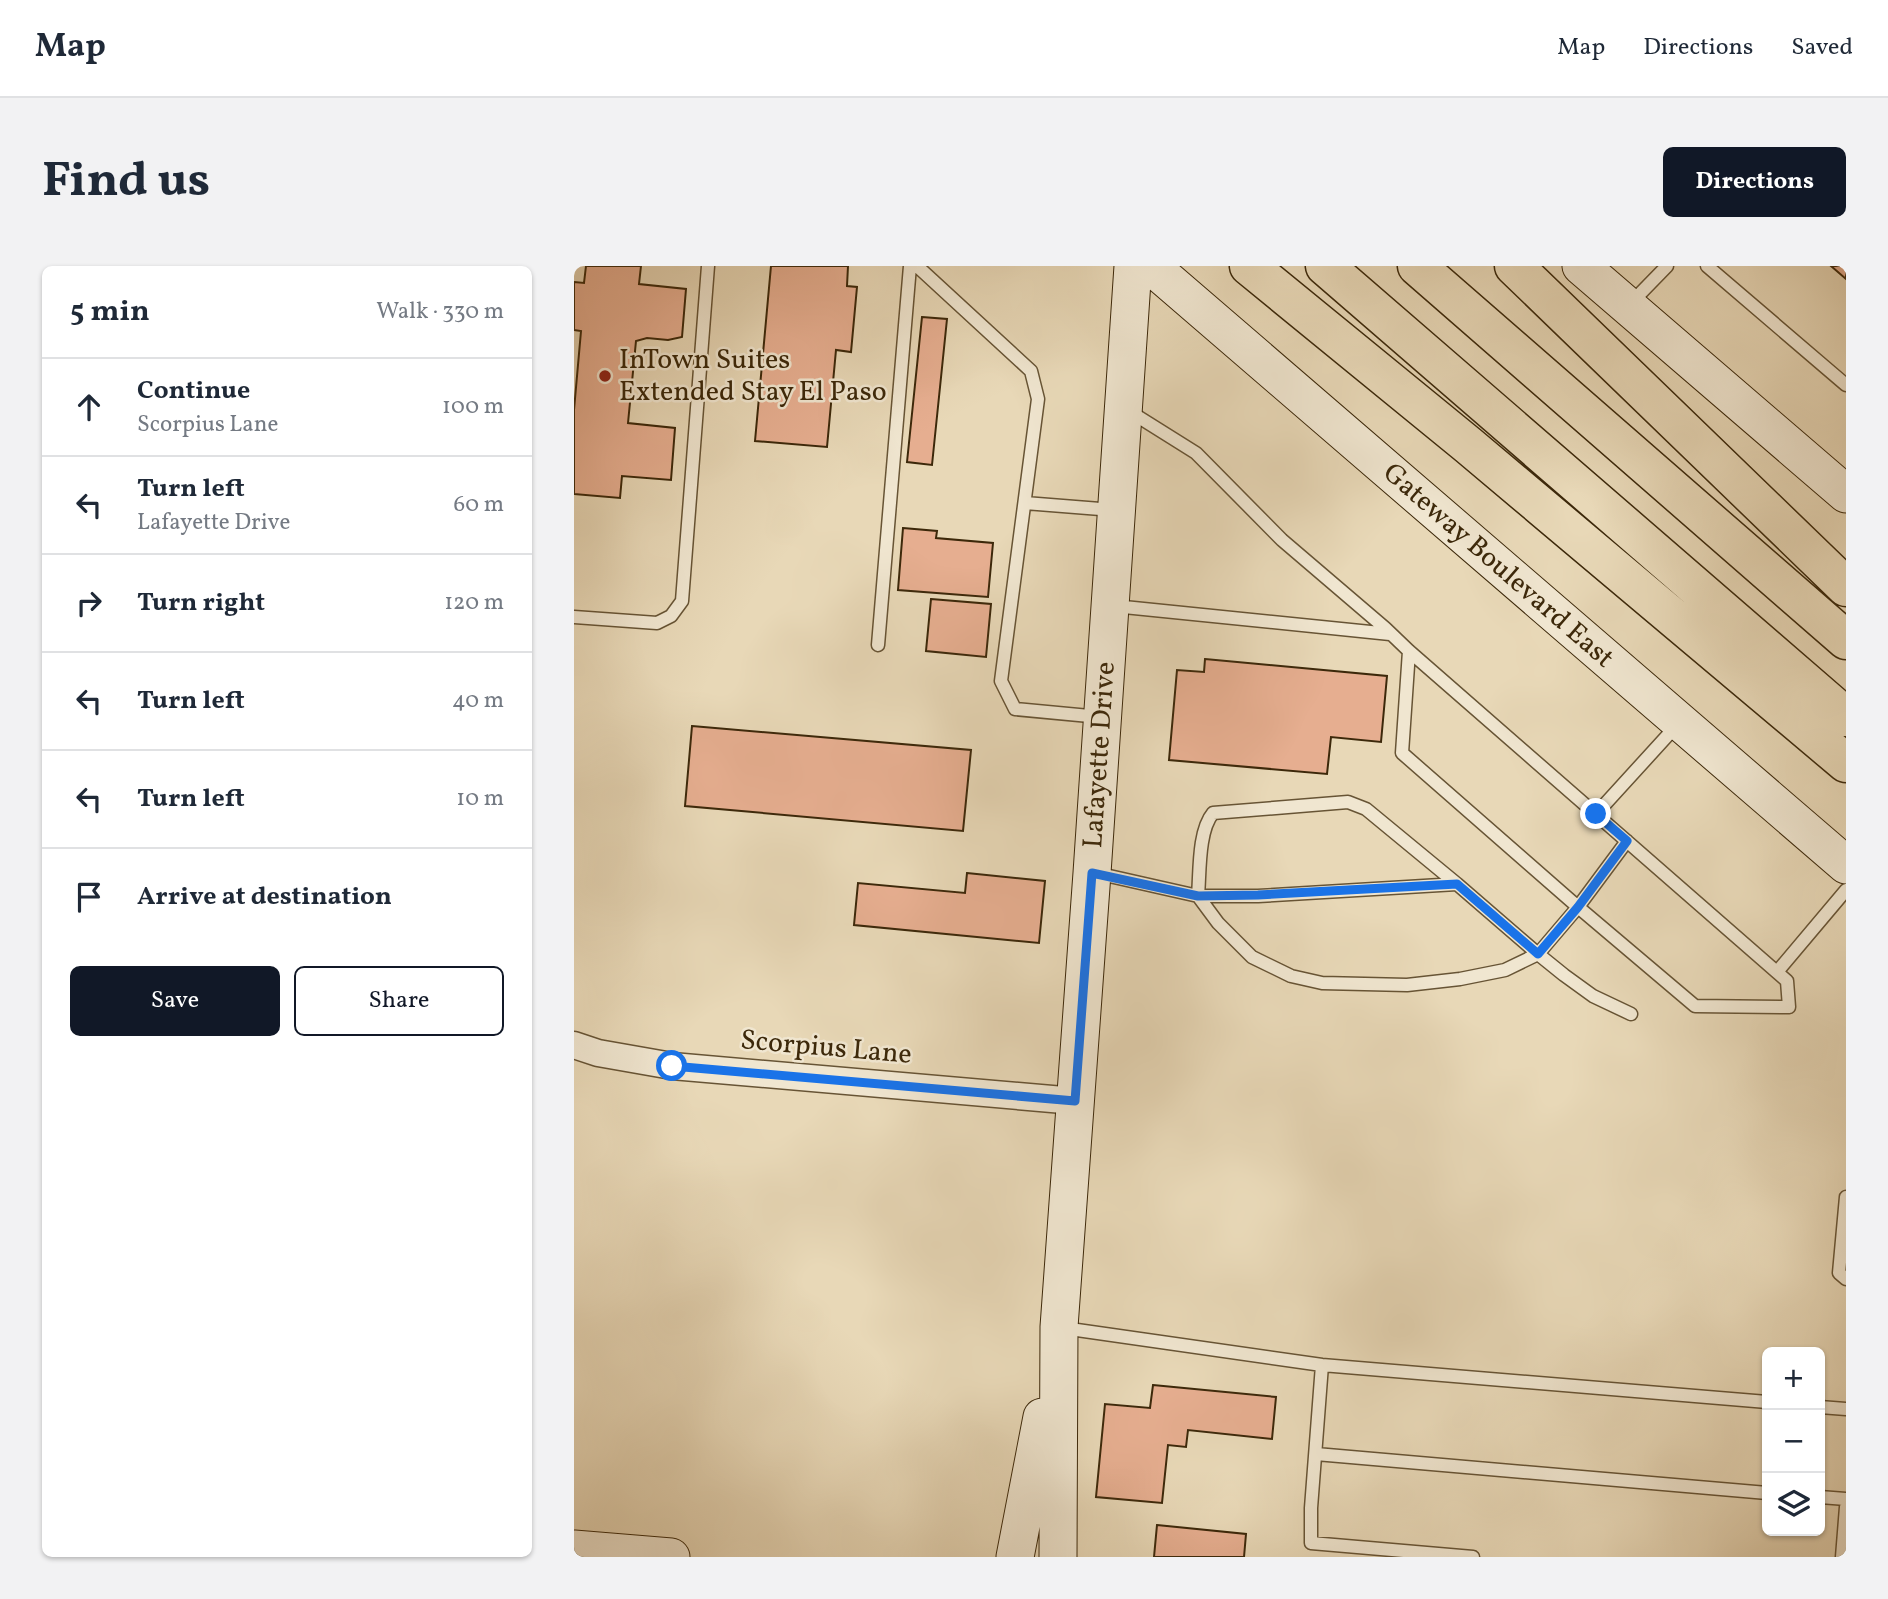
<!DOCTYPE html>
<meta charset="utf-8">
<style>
body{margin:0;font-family:Vollkorn,serif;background:#f2f2f3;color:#1f2937}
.controls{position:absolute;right:21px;bottom:21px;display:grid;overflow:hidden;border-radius:10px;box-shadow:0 2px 5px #0004}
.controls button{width:63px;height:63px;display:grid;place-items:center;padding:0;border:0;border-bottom:2px solid #e0e1e3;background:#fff;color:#1f2937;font:35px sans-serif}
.stop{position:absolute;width:21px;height:21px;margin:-16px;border:5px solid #1a73e8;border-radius:50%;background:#fff}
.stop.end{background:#1a73e8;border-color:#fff;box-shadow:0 2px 7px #0008}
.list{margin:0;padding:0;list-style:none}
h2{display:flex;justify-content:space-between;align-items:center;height:91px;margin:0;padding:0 28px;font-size:30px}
h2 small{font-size:23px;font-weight:400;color:#747a83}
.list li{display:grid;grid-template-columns:46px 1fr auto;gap:21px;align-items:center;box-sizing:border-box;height:98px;padding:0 28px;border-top:2px solid #e0e1e3}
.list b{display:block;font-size:26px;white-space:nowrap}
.list p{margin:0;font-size:23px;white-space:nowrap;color:#747a83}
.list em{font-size:23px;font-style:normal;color:#747a83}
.actions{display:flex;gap:14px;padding:21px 28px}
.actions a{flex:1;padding:16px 0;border:2px solid #111827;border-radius:10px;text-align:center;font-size:24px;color:#111827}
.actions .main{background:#111827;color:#fff}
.icon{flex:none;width:38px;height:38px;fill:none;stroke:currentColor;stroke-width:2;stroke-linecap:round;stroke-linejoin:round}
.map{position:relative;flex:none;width:1272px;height:1291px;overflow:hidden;border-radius:10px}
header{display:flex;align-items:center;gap:42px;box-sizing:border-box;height:98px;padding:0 35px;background:#fff;border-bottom:2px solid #e0e1e3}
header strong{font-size:33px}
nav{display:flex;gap:38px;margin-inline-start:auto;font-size:24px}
.intro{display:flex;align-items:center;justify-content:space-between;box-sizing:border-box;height:168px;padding:0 42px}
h1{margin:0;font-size:49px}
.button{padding:18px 32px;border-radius:10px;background:#111827;color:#fff;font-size:24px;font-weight:700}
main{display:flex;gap:42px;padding:0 42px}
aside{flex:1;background:#fff;border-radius:10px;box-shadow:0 2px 5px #0004}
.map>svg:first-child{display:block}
.building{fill:#e6ae90;stroke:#3c280a;stroke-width:2}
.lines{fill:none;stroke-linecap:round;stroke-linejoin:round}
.lane-casing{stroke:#675435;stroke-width:15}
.street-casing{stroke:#675435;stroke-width:29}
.secondary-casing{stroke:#3c280a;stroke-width:39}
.highway-casing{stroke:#3c280a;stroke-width:41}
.lane{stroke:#f0e6d0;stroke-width:12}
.street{stroke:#f0e6d0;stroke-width:26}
.secondary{stroke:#f0e6d0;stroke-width:37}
.highway{stroke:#e8d8b7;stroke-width:38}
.route{stroke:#1a73e8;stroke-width:9}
.poi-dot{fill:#8f2418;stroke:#f0e6d0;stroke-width:2.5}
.labels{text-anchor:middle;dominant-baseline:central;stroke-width:5;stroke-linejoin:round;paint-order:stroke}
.poi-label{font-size:28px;fill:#3c280a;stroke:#f0e6d0;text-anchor:start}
.street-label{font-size:28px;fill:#3c280a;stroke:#f0e6d0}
</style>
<header>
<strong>Map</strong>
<nav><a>Map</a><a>Directions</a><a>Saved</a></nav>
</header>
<div class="intro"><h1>Find us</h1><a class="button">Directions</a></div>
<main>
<aside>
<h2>5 min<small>Walk · 330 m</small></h2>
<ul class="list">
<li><svg class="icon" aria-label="ahead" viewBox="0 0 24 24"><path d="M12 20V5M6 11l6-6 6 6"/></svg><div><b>Continue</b><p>Scorpius Lane</p></div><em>100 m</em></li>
<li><svg class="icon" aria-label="left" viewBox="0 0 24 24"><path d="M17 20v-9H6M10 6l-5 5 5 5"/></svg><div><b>Turn left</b><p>Lafayette Drive</p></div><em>60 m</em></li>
<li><svg class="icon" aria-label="right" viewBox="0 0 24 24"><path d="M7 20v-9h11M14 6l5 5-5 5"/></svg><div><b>Turn right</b></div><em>120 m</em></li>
<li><svg class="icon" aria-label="left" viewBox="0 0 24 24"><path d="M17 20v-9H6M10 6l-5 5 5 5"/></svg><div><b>Turn left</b></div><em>40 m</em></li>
<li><svg class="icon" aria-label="left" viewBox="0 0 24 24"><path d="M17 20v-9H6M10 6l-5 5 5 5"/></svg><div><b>Turn left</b></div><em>10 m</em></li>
<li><svg class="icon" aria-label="arrive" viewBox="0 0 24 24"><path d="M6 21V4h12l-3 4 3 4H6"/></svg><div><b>Arrive at destination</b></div></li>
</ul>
<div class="actions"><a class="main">Save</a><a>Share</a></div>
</aside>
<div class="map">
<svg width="1272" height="1291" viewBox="0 0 1272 1291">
<rect width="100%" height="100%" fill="#e8d8b7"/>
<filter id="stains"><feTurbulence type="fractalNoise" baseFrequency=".00286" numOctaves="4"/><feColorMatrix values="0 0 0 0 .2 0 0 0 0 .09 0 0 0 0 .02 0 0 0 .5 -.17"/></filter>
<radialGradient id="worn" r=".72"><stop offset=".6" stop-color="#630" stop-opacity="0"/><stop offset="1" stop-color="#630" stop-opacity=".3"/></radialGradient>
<!-- building -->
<path class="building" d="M12,0H67L65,18L112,23L108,71L94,74L73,72L62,75L54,157L101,162L97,214L48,210L46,232L0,228V144L7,65L0,64V16L10,17Z
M197,0H274L273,20L283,21L277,86L262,84L253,181L181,175Z
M1257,0H1272V13Z
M348,51L373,53L358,199L333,196Z
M329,262L363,265L362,272L419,277L414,331L324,324Z
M357,333L417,338L412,391L352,385Z
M631,393L813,410L807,476L757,471L753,508L595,494L603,404L630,406Z
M118,460L397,484L389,565L111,540Z
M393,607L471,615L465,677L280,659L284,617L391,627Z
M579,1119L702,1131L698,1173L614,1164L612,1181L594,1179L588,1237L522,1231L531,1138L576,1142Z
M583,1259L672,1268L670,1291H580Z"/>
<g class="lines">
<defs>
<path id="lane" d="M343,0L457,105L464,133L427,415L441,443L526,451
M1133,0L1272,119
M1056,38L1093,0
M555,145L622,187L708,274L811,362L835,385L1213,715L1215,741L1121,740L1004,641L828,487L835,385
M451,237L539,244
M540,340L816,368
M0,351L83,357L97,350L108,335L134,0
M304,379L336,0
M1022,548L1104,458
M522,607L624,630C626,606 624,565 639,547L774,536L792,543L883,618L964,688L1004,641L1053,575
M624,630L644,657L678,691L717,710L748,717L833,719L886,713L931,704L964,688L990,709L1019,730L1057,748
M624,630H684L883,618
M1203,706L1272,624
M1272,931L1265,1007L1272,1013
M489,1062L748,1099L1193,1136
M748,1099L737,1242V1277L899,1291
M1246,1141L1272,1143
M742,1188L1193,1227
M1246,1231L1272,1233
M1268,1291L1272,1241"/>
<path id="street" d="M0,779L24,787L98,800L501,835"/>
<path id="secondary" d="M577,0L1272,599
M1007,0L1272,228
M0,1283L97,1291
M441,1291L468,1151
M484,1291L485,1061L518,607L559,0"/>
<path id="highway" d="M675,0L894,179L1272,497
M751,0L1272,451
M843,0L1272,374
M940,0L1272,321"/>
</defs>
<!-- lane casing -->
<use href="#lane" class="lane-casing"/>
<!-- street casing -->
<use href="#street" class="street-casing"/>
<!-- secondary casing -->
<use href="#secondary" class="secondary-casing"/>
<!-- highway casing -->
<use href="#highway" class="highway-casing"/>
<!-- lane -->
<use href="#lane" class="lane"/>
<!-- street -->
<use href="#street" class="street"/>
<!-- secondary -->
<use href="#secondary" class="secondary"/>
<!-- highway -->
<use href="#highway" class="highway"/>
</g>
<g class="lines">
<!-- route -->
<path class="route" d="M98,800L501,835L518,607L624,630L684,629L883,618L964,688L1004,641L1053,575L1022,548"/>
</g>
<!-- markers -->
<circle class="poi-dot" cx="31" cy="110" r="7"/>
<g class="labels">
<!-- poi labels -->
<g class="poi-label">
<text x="45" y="94">InTown Suites<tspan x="45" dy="32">Extended Stay El Paso</tspan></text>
</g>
<!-- street labels -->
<g class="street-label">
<text transform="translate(924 300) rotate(41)">Gateway Boulevard East</text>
<text transform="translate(526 489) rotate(-86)">Lafayette Drive</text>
<text transform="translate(252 782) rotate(5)">Scorpius Lane</text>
</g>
</g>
<rect width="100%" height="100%" filter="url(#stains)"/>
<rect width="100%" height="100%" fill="url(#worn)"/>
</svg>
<div class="controls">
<button>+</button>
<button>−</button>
<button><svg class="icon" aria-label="layers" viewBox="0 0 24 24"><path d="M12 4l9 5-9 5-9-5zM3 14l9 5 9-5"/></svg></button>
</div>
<div class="stop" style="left:98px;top:800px"></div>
<div class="stop end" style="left:1022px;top:548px"></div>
</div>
</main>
